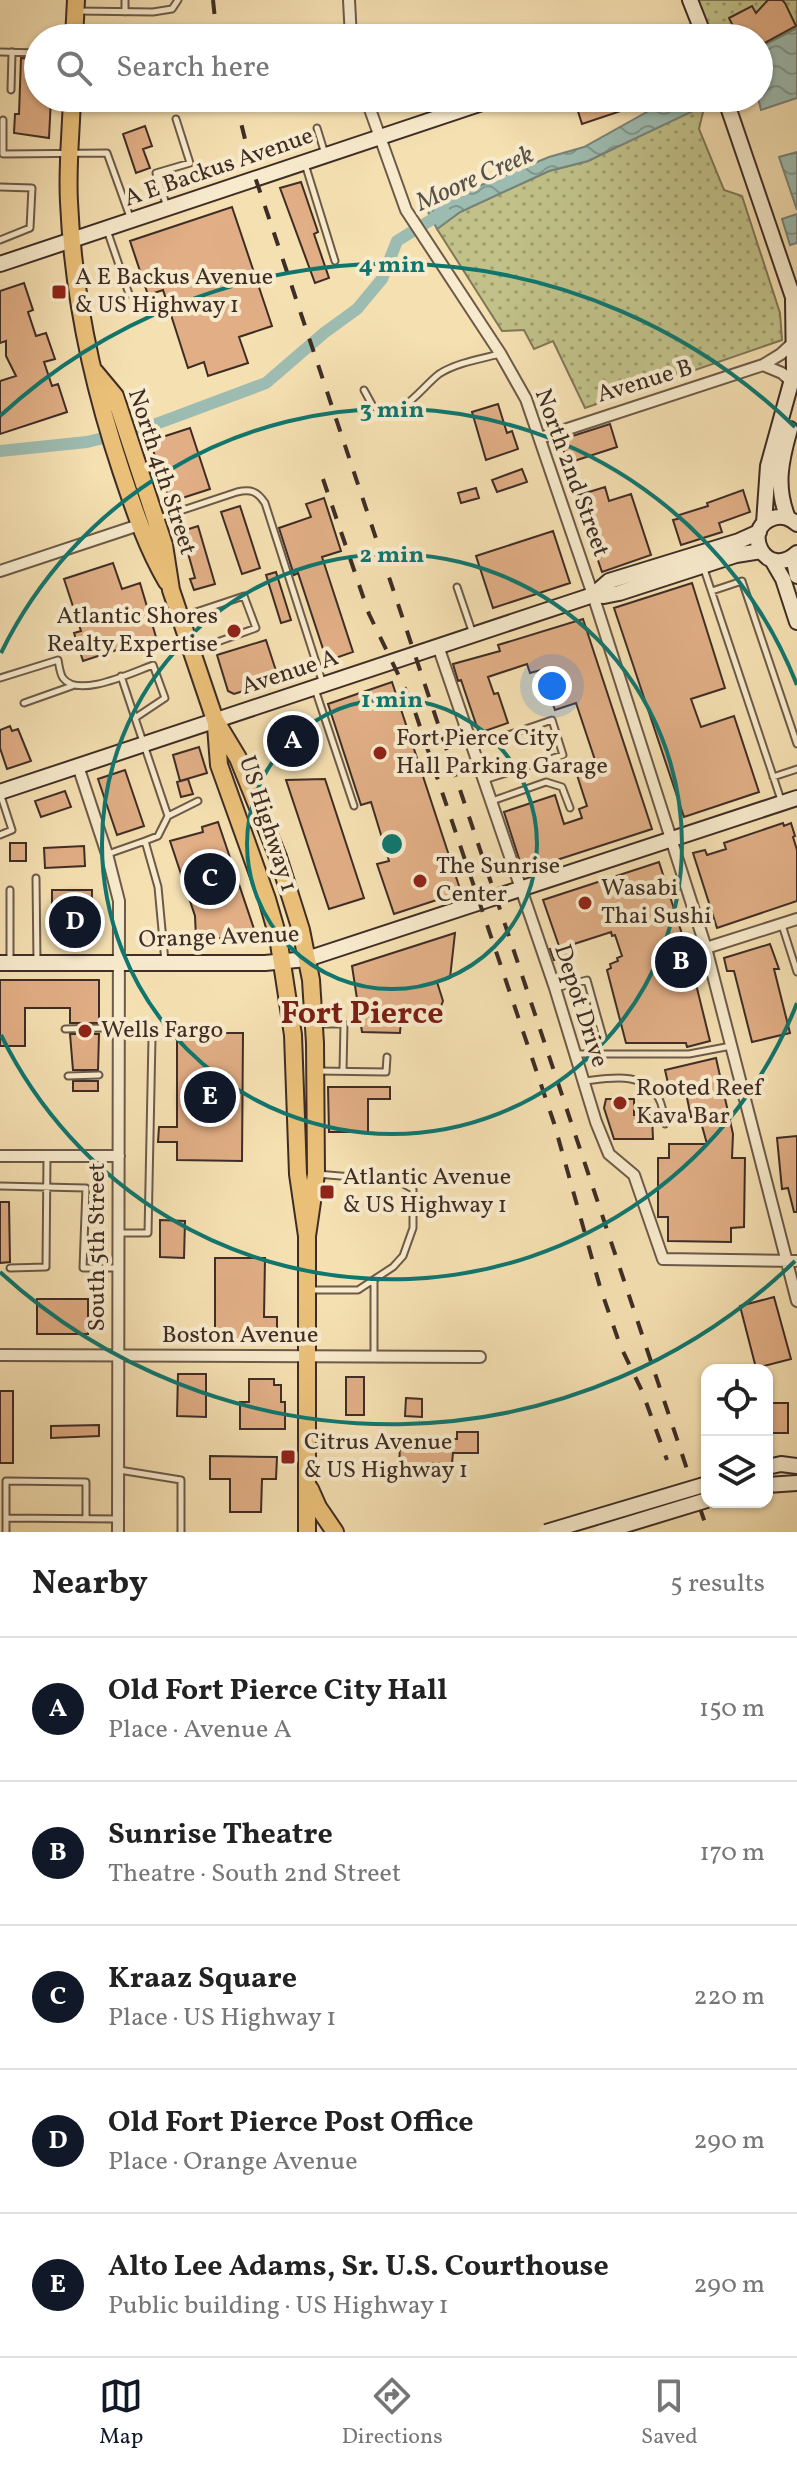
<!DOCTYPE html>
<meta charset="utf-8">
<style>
body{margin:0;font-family:Vollkorn,serif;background:#f2f2f2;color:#222}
.controls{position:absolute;right:24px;bottom:24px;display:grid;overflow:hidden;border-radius:16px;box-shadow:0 2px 6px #0004}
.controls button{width:72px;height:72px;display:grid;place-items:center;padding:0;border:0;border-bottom:2px solid #e0e0e0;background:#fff;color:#222;font:40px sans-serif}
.you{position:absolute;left:552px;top:686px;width:28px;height:28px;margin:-20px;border:6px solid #fff;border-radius:50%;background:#1a73e8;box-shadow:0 0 0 12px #1a73e833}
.badge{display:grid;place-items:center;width:52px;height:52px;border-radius:50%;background:#111827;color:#fff;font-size:26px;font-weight:700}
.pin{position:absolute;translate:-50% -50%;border:4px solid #fff;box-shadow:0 2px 8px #0006}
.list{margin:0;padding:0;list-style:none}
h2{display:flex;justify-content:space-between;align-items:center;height:104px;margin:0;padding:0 32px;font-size:34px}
h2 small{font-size:26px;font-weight:400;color:#767676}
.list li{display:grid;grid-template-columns:52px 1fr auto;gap:24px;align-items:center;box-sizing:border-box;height:144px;padding:0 32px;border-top:2px solid #e0e0e0}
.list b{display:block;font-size:30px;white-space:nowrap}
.list p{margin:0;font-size:26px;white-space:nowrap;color:#767676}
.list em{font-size:26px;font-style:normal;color:#767676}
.icon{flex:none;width:44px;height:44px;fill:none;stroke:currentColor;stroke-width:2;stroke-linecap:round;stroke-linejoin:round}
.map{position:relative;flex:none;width:797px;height:1532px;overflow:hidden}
.search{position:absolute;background:#fff;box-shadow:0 2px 6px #0004;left:24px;right:24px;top:24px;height:88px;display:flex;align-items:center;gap:20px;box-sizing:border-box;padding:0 28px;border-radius:44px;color:#767676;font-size:30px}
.sheet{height:824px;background:#fff}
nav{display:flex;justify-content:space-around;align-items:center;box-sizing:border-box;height:112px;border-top:2px solid #e0e0e0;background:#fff;font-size:22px;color:#767676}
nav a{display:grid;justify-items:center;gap:4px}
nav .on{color:#111827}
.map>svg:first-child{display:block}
.grass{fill:url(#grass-dots);stroke:#807758;stroke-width:2}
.water{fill:url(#water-waves);stroke:#778379;stroke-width:2}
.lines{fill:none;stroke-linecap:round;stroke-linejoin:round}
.canal{stroke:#9dbcb1;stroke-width:12}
.building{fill:#e1ae85;stroke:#3e2d26;stroke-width:2}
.lane-casing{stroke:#6c5a49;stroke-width:9}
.street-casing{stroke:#6c5a49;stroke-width:14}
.secondary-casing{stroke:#3e2d26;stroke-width:18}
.primary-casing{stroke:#3e2d26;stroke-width:20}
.lane{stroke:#f8ebcd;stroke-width:5}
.street{stroke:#f8ebcd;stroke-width:10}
.secondary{stroke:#f8ebcd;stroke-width:14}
.primary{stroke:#eac079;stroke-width:16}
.rail{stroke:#3e2d26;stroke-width:4;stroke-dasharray:14 14;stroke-linecap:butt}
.secondary-bridge-casing{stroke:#3e2d26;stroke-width:18;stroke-linecap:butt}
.secondary-bridge{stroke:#f8ebcd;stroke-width:14}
.ring{fill:none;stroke:#0f766e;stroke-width:4}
.poi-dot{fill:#8f2418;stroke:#f8ebcd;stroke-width:3}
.labels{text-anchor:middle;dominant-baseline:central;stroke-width:8;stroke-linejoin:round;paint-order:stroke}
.street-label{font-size:24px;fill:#3e2d26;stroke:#f8ebcd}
.poi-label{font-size:24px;fill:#3e2d26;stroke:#f8ebcd;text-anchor:start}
.water-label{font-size:26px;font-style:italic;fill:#565149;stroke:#f8ebcd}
.district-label{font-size:32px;font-weight:bold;fill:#7a1f14;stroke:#f8ebcd}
.centre{fill:#0f766e;stroke:#f8ebcd;stroke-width:4}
.ring-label{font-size:24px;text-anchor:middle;font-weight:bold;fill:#0f766e;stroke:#f8ebcd;stroke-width:8;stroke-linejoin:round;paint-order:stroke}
</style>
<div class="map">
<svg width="797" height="1532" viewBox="0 0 797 1532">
<defs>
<pattern id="grass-dots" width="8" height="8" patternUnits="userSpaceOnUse" patternTransform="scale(2)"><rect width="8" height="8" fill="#c1c189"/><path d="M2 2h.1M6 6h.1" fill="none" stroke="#9e9d70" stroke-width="1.8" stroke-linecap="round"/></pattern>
<pattern id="water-waves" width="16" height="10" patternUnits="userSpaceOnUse" patternTransform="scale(2)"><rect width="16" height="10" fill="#9dbcb1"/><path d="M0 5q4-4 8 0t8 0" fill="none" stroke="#819990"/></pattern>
</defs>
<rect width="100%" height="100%" fill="#f5e0b2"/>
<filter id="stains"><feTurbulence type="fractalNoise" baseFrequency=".0025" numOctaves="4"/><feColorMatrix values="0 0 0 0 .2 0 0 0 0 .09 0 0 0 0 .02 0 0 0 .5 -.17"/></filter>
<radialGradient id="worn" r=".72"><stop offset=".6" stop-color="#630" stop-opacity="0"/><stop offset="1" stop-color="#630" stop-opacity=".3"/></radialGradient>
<!-- grass -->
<path class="grass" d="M697,0H797V28L759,48V38H712Z
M697,107L703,112L699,129L724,190L742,196L780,313L782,340L585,408L553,341L534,349L524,330L502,331L437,229L460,212L549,171L588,161Z"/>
<!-- water -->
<path class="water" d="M797,28V98L761,110L758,98L759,48Z
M672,98H713L714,101L588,161L549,171L460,212L437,229L426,208L549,157L584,147Z
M797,152V210L779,157Z
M797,214V243L790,245L782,219Z"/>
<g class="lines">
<!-- canal -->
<path class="canal" d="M0,451L87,442L148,427L266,383L324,333L357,309L382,279L397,241L444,212"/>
</g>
<!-- building -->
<path class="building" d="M768,0H782L785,3L796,26L759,46V38H733L728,29L733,26L729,18L752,6L756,13Z
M391,27V38H374V28Z
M21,58L38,59V98H51L49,138L14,133L15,114H19Z
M598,98H623L627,109L582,124L576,105Z
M145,126L152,146L143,149L150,168L136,173L123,134Z
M301,182L318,232L314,234L329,278L315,283L280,188Z
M232,207L272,326L239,337L248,363L208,376L204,362L188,368L163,290L148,295L130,241Z
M24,283L33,310L28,312L36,336L46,333L55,359L44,362L52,386L58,384L67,412L0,434V381L16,376L6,356V341L0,343V291Z
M498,404L507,433L512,431L518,449L486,460L472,412Z
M610,424L617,447L568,463L560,440Z
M190,428L210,489L170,502L150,441Z
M522,469L527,482L497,492L492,480Z
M605,487L609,501L631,494L651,555L602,572L576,496Z
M476,488L479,498L461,503L458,493Z
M743,490L750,512L719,523L722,532L681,545L673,520L681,518L679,515L708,506L707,503Z
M324,498L341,551L322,557L353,652L327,661L298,573L294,575L279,528L311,517L306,504Z
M240,506L260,568L242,574L221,512Z
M198,526L215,584L194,590L190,579L195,578L186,546L182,547L178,536L184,534L183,531Z
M553,531L570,583L493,608L476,556Z
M113,563L122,589L140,583L156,637L83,661L74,633L81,631L64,579Z
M276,572L291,620L281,623L266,575Z
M692,583L725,688L691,699L701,727L734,716L759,792L684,817L614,608Z
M583,619L652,829L523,871L504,812L555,795L564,824L582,818L579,809L587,806L576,772L597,766L576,703L555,710L541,670L530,673L527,664L488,677L494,694L498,693L508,723L479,733L461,680L458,681L453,664L500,651L498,645Z
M266,640L279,680L234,694L228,691L217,655Z
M392,682L461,892L394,914L377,864L389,861L371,802L361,805L328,704Z
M308,721L317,748L278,761L269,734Z
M10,726L12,731L18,729L31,761L7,769L0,748V730Z
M199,747L207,773L180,781L173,755Z
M125,770L144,826L117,835L98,779Z
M188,779L193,794L181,797L177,782Z
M325,779L364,898L329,909L286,780Z
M65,791L71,807L41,817L35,801Z
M218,822L254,929L249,938H196L195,916L170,841L203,832L202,827Z
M783,823L784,826L791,823L795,836L793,837L797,850V901L717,928L693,853L705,850L707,855L726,849L724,843Z
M10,843H26V861H10Z
M84,846L85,866L45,868L44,848Z
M659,862L690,959L695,957L698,966L692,968L710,1041L687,1047L686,1043H626L607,970L611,968L610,964L618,961L617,958L622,956L615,935L612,936L611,932L571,945L574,953L554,960L550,949L559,946L543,900Z
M52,890H92L91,942H59V903H52Z
M455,933L450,978L437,982L443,1001L441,1006L401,1019L400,1033L362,1032L352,966Z
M770,944L779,969H774L790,1033L752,1042L734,971H727L724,958Z
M0,980H99V1023H70V1008H25V1046H0Z
M177,1033H243L242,1161L177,1160V1142H158L159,1127H177Z
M70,1034H99L98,1070H73Z
M716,1058L733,1134L732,1158H745L744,1227L731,1228V1242L668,1241V1217H658V1158H669V1144H707L699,1115L691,1117L686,1093L671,1096L665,1070Z
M73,1081H98V1091H73Z
M328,1087H390V1099H368V1132H329Z
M606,1099H634V1115H652L653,1139H614L604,1108Z
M797,1136V1212H794L788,1188L782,1189L777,1138Z
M0,1202H9L10,1262L0,1263Z
M160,1220L185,1221L184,1258L160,1257Z
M215,1258H265L264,1317H277V1329H264V1340H215Z
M774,1297L791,1359L756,1368L740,1306Z
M37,1299H88V1334H37Z
M178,1374H206V1417L177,1416Z
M346,1377H364V1415H346Z
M249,1379H274V1385H281V1402H285V1429H240V1402H249Z
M0,1391H13V1463H0Z
M406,1398L422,1399V1417L405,1416Z
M767,1403H788V1433H767Z
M99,1425V1436L51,1438V1426Z
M457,1432H478V1453H453L452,1463H423V1478H399L400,1439H457Z
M210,1456L277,1457L276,1479H262L261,1512H230V1479H210Z"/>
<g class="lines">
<defs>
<path id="lane" d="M125,0V12
M77,11L153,12L172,9L178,0
M0,52L38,53
M11,90L12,52
M73,102L110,101L126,98
M3,120V154L107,153L130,217
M317,128L325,154
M305,164L335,261
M0,187L32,188L30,228L0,240
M167,207L156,173L190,163L176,119
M107,230L129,294
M364,390L376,412C400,421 422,387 439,374C456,363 480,359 500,354
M159,518L237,492C251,489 257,491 265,503L323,684
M703,566L781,800
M457,587L473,634
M712,591L742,581L797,744
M181,617L244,596L256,628L195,650
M121,676L135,718
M0,678L58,660C59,665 60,674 63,678C78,699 133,672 153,665L165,698L135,718L168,816L158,836L145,841
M315,689L354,806
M24,703L72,686
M473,747L552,720L563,755L484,780
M773,777L797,769
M492,801L546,782L562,787L570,808
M168,816L198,801
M0,835L12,830L0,793
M108,854L145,841L158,887L165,962
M36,878L37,962
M10,890V962
M782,925L797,972
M556,988L587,980L603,1037
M315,1024H344L343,1071
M65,1029L101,1028
M576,1054H689L731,1046
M318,1071L386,1072L387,1057
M68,1076L99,1075
M585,1081C610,1078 645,1071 659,1099C663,1106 664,1117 665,1124
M0,1186L86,1188L83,1268H117
M119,1233H148L152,1038
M10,1268L46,1267L47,1156
M374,1280V1356
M312,1290H358L393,1267L403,1256L413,1228V1189L398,1181L317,1174
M119,1470L181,1480V1532
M6,1518L117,1519
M6,1532V1481L86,1482V1518"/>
<path id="street" d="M349,0L351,38
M366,98L406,210L500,353L526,399L593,595L706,948L797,1301
M792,382L782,373L763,365L781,354L795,341
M540,438L763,365
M0,571L139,525
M438,646L555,988L596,1122L609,1154L634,1175L663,1259L797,1261
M78,766L107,854L119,901L118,1532
M706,948L797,919
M0,1156H119
M0,1355L480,1357"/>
<path id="secondary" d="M690,0L705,38
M676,38L702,29
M725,98L796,306
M0,264L497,98
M788,518C775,487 781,460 790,429
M764,523L768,466L794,372L793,300
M797,524C790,518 783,515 773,518C740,529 766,581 797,553
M793,557L797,576
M772,560L783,579L797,622
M593,595L604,596L619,593L736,555L761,551
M0,792L593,595L609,581L739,541L759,532
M0,963H265L307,959L797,798
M767,1467L781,1464L797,1466
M767,1485L797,1483"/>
<path id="primary" d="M74,38L76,0
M72,98C71,132 67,167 69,202C73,293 92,383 121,470C134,509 146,546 167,582
M95,372L115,396L164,545L171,590L215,720L238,758L278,857L301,930L311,980L315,1043L316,1174L307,1236
M216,726L219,765L267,899L278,937L293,1035L298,1174L307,1236V1532
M310,1489L318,1507L335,1532"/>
</defs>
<!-- lane casing -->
<use href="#lane" class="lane-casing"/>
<!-- street casing -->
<use href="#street" class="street-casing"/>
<!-- secondary casing -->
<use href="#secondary" class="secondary-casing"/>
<!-- primary casing -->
<use href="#primary" class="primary-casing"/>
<!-- lane -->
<use href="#lane" class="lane"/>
<!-- street -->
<use href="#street" class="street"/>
<!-- secondary -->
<use href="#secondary" class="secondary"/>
<!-- primary -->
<use href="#primary" class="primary"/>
<!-- rail -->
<path class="rail" d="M213,0L217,38
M235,98L252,168L274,233L708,1532
M323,479L369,614L412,703L554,1123L600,1287L620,1345L642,1391L667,1460"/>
<defs>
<path id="secondary-bridge" d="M546,1532L707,1484
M602,1532L707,1500"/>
</defs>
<!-- secondary-bridge casing -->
<use href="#secondary-bridge" class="secondary-bridge-casing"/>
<!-- secondary-bridge -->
<use href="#secondary-bridge" class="secondary-bridge"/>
</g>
<!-- distance rings -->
<g class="ring">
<circle cx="392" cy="844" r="145"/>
<circle cx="392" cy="844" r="290"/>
<path d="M797 1003A435 435 0 0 1 1 1035M1 653A435 435 0 0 1 797 685"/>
<path d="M795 1261A580 580 0 0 1 0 1272M0 416A580 580 0 0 1 795 427"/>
</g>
<!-- markers -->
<g class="poi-dot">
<rect x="51" y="284" width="16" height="16" rx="4"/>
<circle cx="234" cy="631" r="8"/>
<circle cx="380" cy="753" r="8"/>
<circle cx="420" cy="881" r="8"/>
<circle cx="585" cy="903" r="8"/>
<circle cx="85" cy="1031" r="8"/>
<circle cx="620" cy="1103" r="8"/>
<rect x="319" y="1184" width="16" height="16" rx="4"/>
<rect x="280" y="1449" width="16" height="16" rx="4"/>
</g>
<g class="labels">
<!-- street labels -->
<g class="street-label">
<text transform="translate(219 168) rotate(-19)">A E Backus Avenue</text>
<text transform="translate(645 382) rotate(-17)">Avenue B</text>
<text transform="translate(161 472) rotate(72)">North 4th Street</text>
<text transform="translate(571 473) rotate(70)">North 2nd Street</text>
<text transform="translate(290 673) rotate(-18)">Avenue A</text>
<text transform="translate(267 824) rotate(72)">US Highway 1</text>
<text transform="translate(219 938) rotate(-2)">Orange Avenue</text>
<text transform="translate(580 1006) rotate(72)">Depot Drive</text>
<text transform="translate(98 1247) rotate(-90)">South 5th Street</text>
<text x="240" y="1336">Boston Avenue</text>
</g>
<!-- poi labels -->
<g class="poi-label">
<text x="75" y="278">A E Backus Avenue<tspan x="75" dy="28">&amp; US Highway 1</tspan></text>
<text x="218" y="617" text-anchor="end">Atlantic Shores<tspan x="218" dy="28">Realty Expertise</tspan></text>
<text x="396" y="739">Fort Pierce City<tspan x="396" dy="28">Hall Parking Garage</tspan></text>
<text x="436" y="867">The Sunrise<tspan x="436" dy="28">Center</tspan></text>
<text x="601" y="889">Wasabi<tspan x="601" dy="28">Thai Sushi</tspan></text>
<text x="101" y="1031">Wells Fargo</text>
<text x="636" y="1089">Rooted Reef<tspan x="636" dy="28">Kava Bar</tspan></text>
<text x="343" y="1178">Atlantic Avenue<tspan x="343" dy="28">&amp; US Highway 1</tspan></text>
<text x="304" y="1443">Citrus Avenue<tspan x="304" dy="28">&amp; US Highway 1</tspan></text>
</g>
<!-- water labels -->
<g class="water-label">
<text transform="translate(475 179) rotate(-24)">Moore Creek</text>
</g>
<!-- district labels -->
<g class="district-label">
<text x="362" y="1015">Fort Pierce</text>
</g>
</g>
<circle cx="392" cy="844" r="12" class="centre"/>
<g class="ring-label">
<text x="392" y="272">4 min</text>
<text x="392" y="417">3 min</text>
<text x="392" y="562">2 min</text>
<text x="392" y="707">1 min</text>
</g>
<rect width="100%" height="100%" filter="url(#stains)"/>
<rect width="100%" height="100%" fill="url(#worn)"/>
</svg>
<div class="controls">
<button><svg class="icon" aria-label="locate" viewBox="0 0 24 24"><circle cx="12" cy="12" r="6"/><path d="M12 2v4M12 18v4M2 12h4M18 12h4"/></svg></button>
<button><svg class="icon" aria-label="layers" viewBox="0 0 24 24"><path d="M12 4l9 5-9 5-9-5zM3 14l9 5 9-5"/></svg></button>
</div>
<div class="you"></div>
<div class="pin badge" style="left:293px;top:741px">A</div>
<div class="pin badge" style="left:681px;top:962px">B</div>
<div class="pin badge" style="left:210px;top:879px">C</div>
<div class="pin badge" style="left:75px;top:922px">D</div>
<div class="pin badge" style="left:210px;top:1097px">E</div>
<div class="search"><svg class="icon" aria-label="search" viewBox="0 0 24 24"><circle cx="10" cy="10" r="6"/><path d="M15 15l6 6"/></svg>Search here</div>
</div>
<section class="sheet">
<h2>Nearby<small>5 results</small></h2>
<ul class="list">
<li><span class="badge">A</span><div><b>Old Fort Pierce City Hall</b><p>Place · Avenue A</p></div><em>150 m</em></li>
<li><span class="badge">B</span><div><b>Sunrise Theatre</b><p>Theatre · South 2nd Street</p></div><em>170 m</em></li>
<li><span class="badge">C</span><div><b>Kraaz Square</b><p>Place · US Highway 1</p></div><em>220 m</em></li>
<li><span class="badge">D</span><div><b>Old Fort Pierce Post Office</b><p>Place · Orange Avenue</p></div><em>290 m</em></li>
<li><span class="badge">E</span><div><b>Alto Lee Adams, Sr. U.S. Courthouse</b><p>Public building · US Highway 1</p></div><em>290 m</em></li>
</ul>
</section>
<nav>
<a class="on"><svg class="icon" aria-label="map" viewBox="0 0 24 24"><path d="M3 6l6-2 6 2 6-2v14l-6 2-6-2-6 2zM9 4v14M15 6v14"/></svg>Map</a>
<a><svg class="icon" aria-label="directions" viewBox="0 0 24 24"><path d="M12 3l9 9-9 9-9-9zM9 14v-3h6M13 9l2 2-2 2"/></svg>Directions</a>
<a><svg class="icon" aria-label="saved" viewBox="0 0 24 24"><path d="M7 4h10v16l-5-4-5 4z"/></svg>Saved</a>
</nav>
